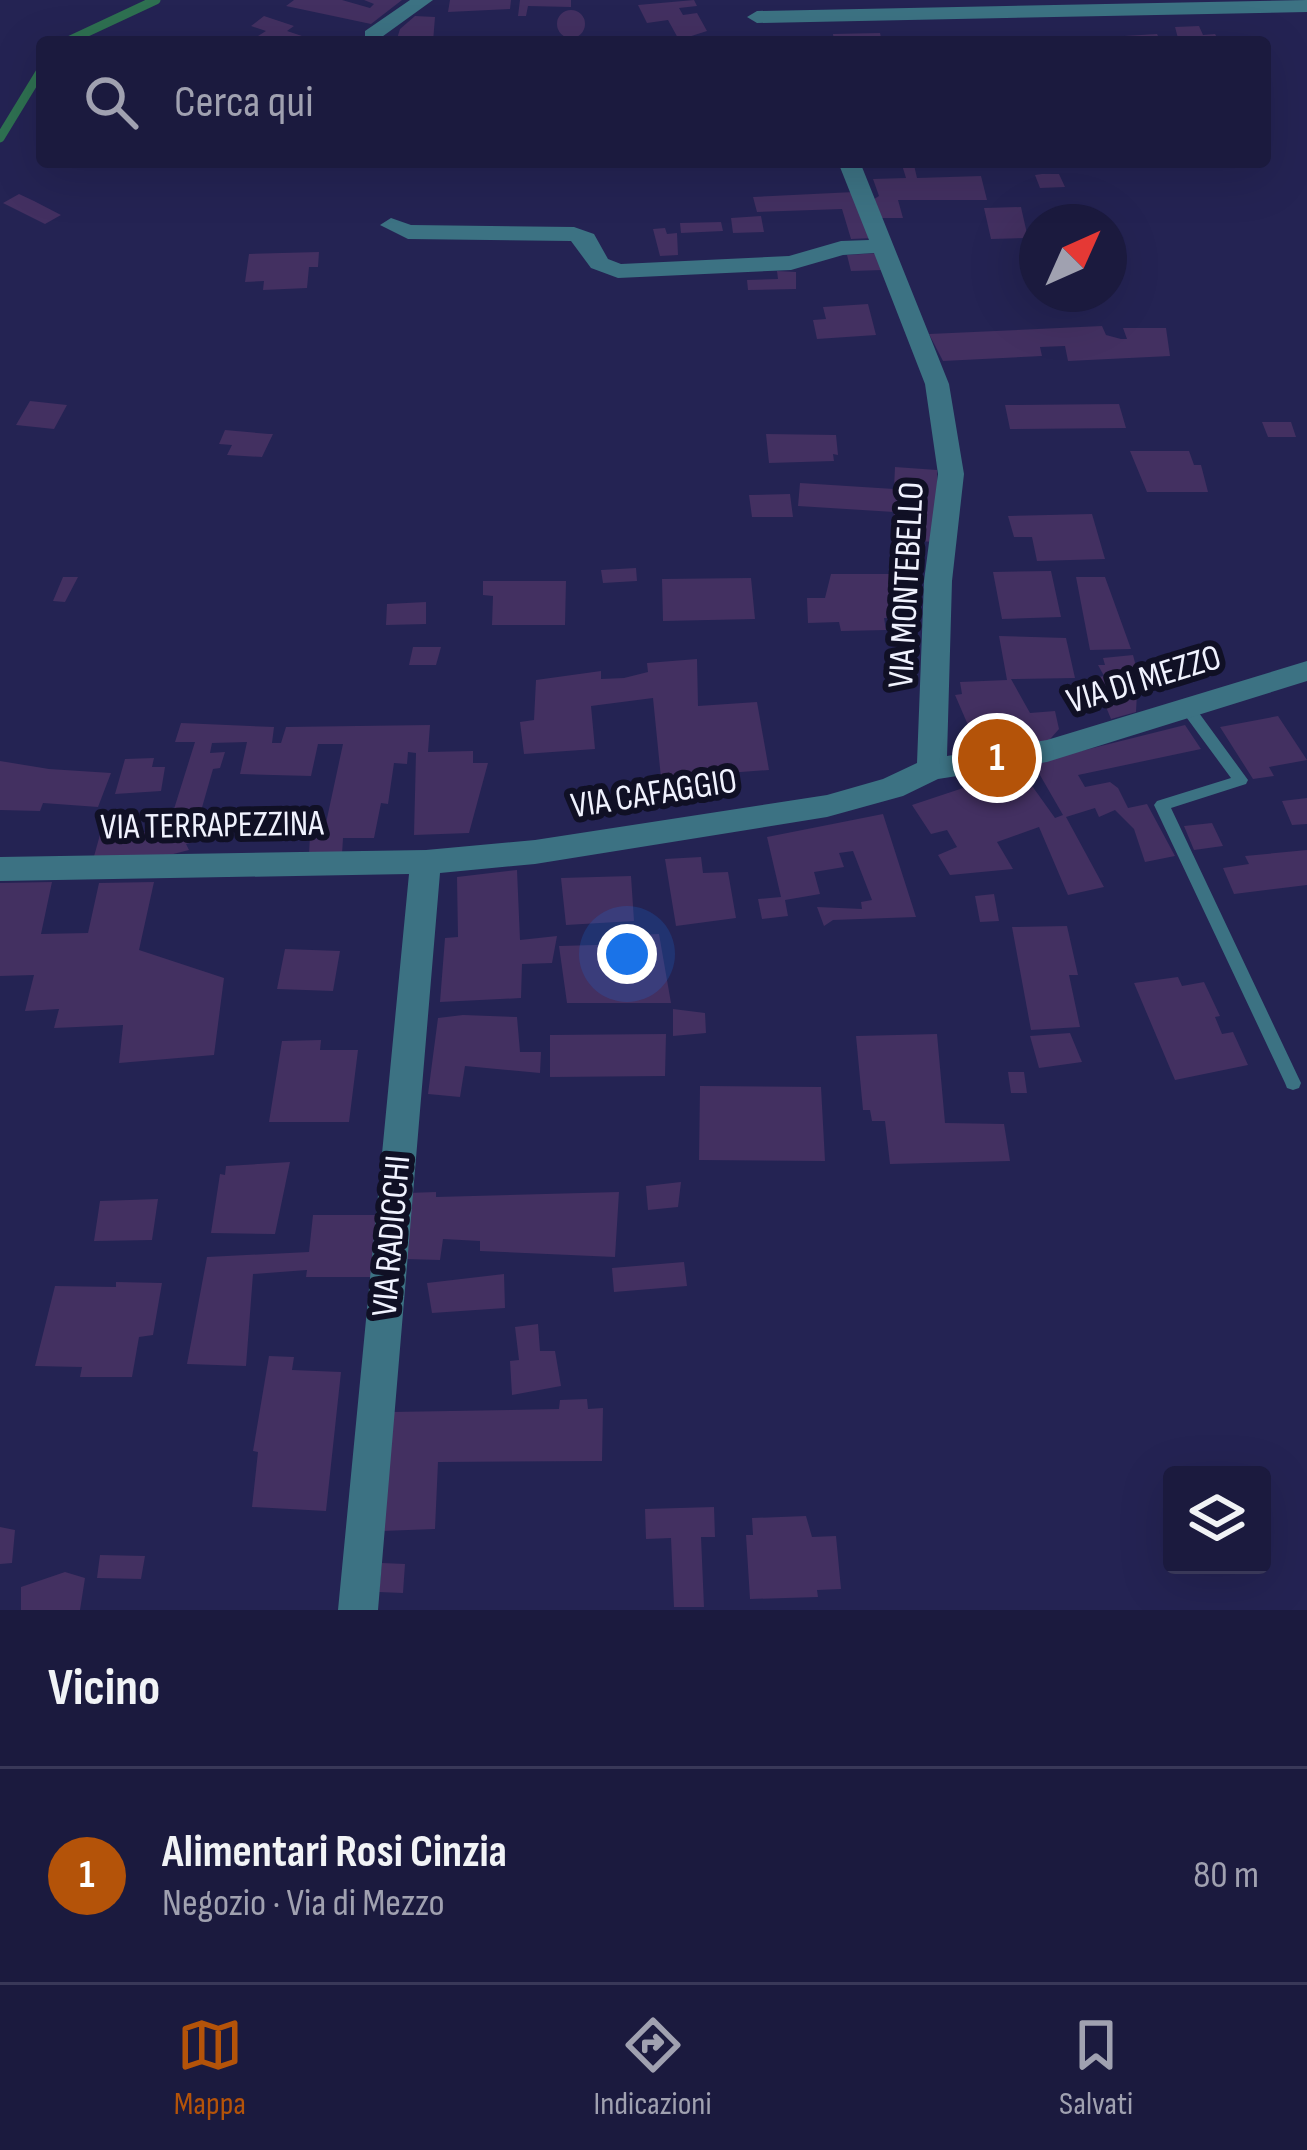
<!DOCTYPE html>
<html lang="it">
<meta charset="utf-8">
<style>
body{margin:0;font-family:"Sofia Sans Condensed",sans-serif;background:#242345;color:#f1f3f6}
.controls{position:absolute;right:36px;bottom:36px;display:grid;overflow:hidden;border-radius:12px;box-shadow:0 12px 48px #0002}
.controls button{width:108px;height:108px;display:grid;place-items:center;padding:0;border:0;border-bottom:3px solid #393858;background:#1b1a3e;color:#f1f3f6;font:60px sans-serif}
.compass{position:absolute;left:1019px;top:204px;width:108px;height:108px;border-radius:50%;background:#1b1a3e;box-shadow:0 12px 48px #0002;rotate:45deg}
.you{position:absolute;left:627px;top:954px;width:42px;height:42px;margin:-30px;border:9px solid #fff;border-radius:50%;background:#1a73e8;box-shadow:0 0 0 18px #1a73e833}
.badge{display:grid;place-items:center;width:78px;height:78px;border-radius:50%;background:#b45309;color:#fff;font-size:39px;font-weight:700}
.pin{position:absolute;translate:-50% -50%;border:6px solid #fff;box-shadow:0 3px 12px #0006}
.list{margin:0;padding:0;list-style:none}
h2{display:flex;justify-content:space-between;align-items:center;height:156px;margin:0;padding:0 48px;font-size:51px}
h2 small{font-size:39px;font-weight:400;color:#a0a1b0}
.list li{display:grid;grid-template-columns:78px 1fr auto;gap:36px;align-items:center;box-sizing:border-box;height:216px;padding:0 48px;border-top:3px solid #393858}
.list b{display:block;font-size:45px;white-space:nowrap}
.list p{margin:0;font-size:39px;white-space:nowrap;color:#a0a1b0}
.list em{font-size:39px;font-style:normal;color:#a0a1b0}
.icon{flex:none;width:66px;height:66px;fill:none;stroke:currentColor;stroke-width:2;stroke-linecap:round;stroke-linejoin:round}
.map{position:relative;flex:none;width:1307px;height:1610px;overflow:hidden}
.search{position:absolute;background:#1b1a3e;box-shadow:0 12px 48px #0002;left:36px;right:36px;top:36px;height:132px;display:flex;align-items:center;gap:30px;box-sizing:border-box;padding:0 42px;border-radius:12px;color:#a0a1b0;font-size:45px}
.sheet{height:372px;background:#1b1a3e}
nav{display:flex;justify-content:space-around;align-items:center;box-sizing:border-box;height:168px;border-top:3px solid #393858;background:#1b1a3e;font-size:33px;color:#a0a1b0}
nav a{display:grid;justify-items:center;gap:6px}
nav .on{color:#b45309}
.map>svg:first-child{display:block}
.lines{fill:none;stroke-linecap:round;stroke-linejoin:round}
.stream{stroke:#2e7051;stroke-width:9}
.building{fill:#433061}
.lane{fill:#3c7283;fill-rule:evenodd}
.street{fill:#3c7283;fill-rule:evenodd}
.labels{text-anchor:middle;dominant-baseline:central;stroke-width:12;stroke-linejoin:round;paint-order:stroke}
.street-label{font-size:36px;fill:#f0f2fe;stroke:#101025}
</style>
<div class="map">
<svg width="1307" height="1610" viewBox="0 0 1307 1610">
<rect width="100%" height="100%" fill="#242353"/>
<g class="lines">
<!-- stream -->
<path class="stream" d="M66,42L156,0
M0,138L42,69"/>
</g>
<!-- building -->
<path class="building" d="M294,0H342L370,8L374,4L364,0H402L371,24L286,6Z
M450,0H511L510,9L448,12Z
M520,0H571V7L528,6L526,16H518Z
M694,0L697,6L679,8L683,15L697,13L707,31L679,40L668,20L647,23L638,5Z
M557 24a14 14 0 1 1 28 0a14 14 0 1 1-28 0Z
M264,16L294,26L287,31L302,36L293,42L258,36L266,31L251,26Z
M415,16L435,17L433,42H396L400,29Z
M1199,26L1203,35L1215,34L1220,42H1179L1175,27Z
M880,33L882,42H834L833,34Z
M1157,34L1161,42H1092V38Z
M902,165H914L917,178L981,176L987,200H898L903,218H876L871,201L879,196L873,179L906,178Z
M1042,174H1059L1065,187L1040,188L1035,175Z
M854,192L873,238L851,239L842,209L757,212L753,197Z
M19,194L34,201L61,215L45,224L3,203Z
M1021,207L1028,238L991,239L984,208Z
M761,216L764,232L733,233L731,218Z
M721,222L723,231L681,233L680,223Z
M665,228L667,234L677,233L678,255L660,256L653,229Z
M319,252L318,267H309L307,288L263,290L264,281L245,282L249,254Z
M879,253L883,270L851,271L847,255Z
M777,271L796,272V289L748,290L747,280L778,279Z
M868,304L876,335L817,339L813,320L826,319L823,307Z
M1102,326L1106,335L1121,339H1127L1123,328H1166L1170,356L1068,361L1065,346L1040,347L1042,356L943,361L929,334Z
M30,401L67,405L54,429L16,425Z
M1119,404L1126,428L1010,429L1005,405Z
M1262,422H1291L1296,437H1268Z
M225,430L269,434H273L262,457L227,455L232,445L219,444Z
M766,434L836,435L838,455L833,454L834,461L769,463Z
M1130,451H1189L1194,465H1201L1208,492H1147Z
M895,467L937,470V542L893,540L894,512L798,506L800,483L894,489Z
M790,494L793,517H752L749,495Z
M1092,514L1105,559L1037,561L1032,537H1014L1008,516Z
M636,568L637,581L603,583L601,570Z
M1051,571L1061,617L1002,619L993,572Z
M831,574H906L910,594H904L914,618H884L886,630L841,631L839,622L808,623L807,598H825Z
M63,577H78L65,602L53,601Z
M1076,577H1105L1131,649L1090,650Z
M751,578L755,619L663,621L662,579Z
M483,581H566L565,625H492L493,596L483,595Z
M426,602V624L386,625L387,604Z
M999,636L1066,638L1075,678L1011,679L1030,713L1055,711L1059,729L1044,746L981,755L955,695L962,694L960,682L1007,680Z
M413,647H441L436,665H409Z
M1133,655L1138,674L1136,712L1111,719L1094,678L1104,676L1098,665H1105L1103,658Z
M697,659L698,706L757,702L769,770L661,778L653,698L591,706L595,749L524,754L520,722L534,720L536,680L601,671V679L624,678L648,672L647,663Z
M1278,716L1307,760L1269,767L1274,776L1253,779L1220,727Z
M181,723L274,727L272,743H281L286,727L430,725L428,752L473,751V763H488L469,833L414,835L416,753L408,752L407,764L394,763L388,804L381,803L374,838H343L342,855H309L310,836L323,837L343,744H318L311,776L240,774L247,742L212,743L210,753L225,752L220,768L213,769L201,811L219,812L216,836L186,844L189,850L138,863L93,860L101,831L145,832L158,809H174L195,742H175Z
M1185,725L1201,749L1078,775L1085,787L1110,782L1118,788L1128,808L1147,804L1175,856L1145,862L1134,829L1115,810L1099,817L1095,808L1066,817L1104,887L1068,895L1039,827L997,842L1013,869L950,875L938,855L957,847L947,830L931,834L912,805L1020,769L1055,818L1063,815L1033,763Z
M154,758L152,767H165L161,791L115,794L125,759Z
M0,761L49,769L111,773L98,807L43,803L40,811L0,810Z
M1307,798V824L1292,825L1282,801Z
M883,814L916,917L833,920L824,926L817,907L862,909L861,902L872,900L853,851L839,853L844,867L814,872L820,894L785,900L788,916L762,919L758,899L781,897L767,837Z
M1212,823L1223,846L1194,850L1184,826Z
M1307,850V885L1234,894L1223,868L1249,864L1245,856Z
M701,857L703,873L728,872L736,918L676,926L665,859Z
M517,870L520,940L557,936L552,963L522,964L521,998L440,1002L445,938L458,937L457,877Z
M631,876L634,921L566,925L561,878Z
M52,882L41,934L88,933L99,883L154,882L139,950L224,978L214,1055L119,1063L123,1025L54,1028L59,1009L25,1011L34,975L0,976V883Z
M994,894L999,921L980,922L975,896Z
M1067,926L1078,975H1069L1080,1027L1031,1030L1012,927Z
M659,934L671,1003H567L559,946L631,944L633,935Z
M285,949L340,951L333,991L277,989Z
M1178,977L1182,986L1204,982L1220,1016L1215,1017L1222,1034L1233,1032L1248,1065L1175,1080L1134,983Z
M673,1009L705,1013L706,1033L673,1036Z
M463,1015L517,1017L520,1052H541L540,1073L465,1066L460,1097L428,1094L438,1018Z
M1070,1033L1082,1062L1039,1068L1030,1036Z
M666,1034L665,1076L550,1077V1035Z
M937,1034L945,1123L1004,1124L1010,1161L890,1164L885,1121H872L870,1110H863L856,1036Z
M321,1040L320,1050H358L349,1122H269L282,1041Z
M1008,1072H1024L1027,1093H1011Z
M700,1086L821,1087L825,1161L699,1160Z
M290,1162L275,1234L211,1233L220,1174L225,1175L226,1166Z
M681,1182L678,1207L648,1210L646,1186Z
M436,1192V1197L619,1192L615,1257L480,1251V1241L443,1239L440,1260L404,1259L407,1193Z
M158,1199L152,1240L94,1241L100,1201Z
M313,1215H390L386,1277H306L307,1270L253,1274L246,1366L187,1364L207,1257L309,1252Z
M684,1262L687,1286L614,1292L612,1268Z
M504,1274L505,1308L432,1313L427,1283Z
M116,1282L162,1283L153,1335L139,1337L132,1377H80L82,1367L35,1366L55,1286L116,1287Z
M538,1324L540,1351H555L561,1386L512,1395L510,1361L519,1360L515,1327Z
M269,1356L294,1357L292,1370L341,1372L326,1511L252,1507L258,1452L253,1451Z
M587,1399L588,1409L603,1408L602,1461L438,1462L435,1529L382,1531L392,1412L559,1409L560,1400Z
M714,1507L715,1537H701L704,1607H674L671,1538L646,1539L645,1509Z
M806,1516L812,1537L836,1536L841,1589L817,1590L818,1597L750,1599L746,1535H753L752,1518Z
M0,1527L15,1530L12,1563L0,1564Z
M100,1555L145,1556L141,1579L97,1578Z
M382,1563L405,1564L403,1593L379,1592Z
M65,1572L85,1578L80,1610H21V1587Z"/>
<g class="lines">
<!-- lane -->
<path class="lane" d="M1186,701L1191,702L1248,780L1246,784L1171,808L1301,1083L1299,1088L1293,1090L1287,1088L1285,1083L1154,805L1157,801L1231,778L1181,710L1179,706Z"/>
<!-- street -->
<path class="street" d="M410,0H433L379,39H365V31Z
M1307,0V12L757,23L747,17L757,11Z
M838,162H860L949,384L964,474L952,581L947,756L1047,740L1307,661V681L1047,762L938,779L903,796L827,817L535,864L440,873L378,1610H338L409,874L0,881V857L426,850L535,840L827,795L883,779L917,763L924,581L938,474L925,384L874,253L843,255L791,270L618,278L591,268L571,241L408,239L380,225L391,218L411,225L574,227L594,234L608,259L621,264L789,256L841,241L869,240Z"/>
</g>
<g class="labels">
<!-- street labels -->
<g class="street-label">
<text transform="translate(907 585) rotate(-87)">VIA MONTEBELLO</text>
<text transform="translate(1144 680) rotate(-17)">VIA DI MEZZO</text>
<text transform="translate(654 794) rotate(-9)">VIA CAFAGGIO</text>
<text transform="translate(212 826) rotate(-1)">VIA TERRAPEZZINA</text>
<text transform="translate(392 1236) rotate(-85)">VIA RADICCHI</text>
</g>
</g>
</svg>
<div class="controls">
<button><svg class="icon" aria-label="layers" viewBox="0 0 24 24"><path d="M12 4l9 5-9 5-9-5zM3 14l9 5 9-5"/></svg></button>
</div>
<svg class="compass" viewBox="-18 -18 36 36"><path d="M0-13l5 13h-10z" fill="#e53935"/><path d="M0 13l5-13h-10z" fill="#a0a1b0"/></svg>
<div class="you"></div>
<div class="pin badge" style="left:997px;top:758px">1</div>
<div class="search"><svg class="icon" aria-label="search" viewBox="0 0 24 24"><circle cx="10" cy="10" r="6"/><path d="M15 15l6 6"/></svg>Cerca qui</div>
</div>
<section class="sheet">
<h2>Vicino<small></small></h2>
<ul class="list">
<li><span class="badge">1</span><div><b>Alimentari Rosi Cinzia</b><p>Negozio · Via di Mezzo</p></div><em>80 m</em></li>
</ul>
</section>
<nav>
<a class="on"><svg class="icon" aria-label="map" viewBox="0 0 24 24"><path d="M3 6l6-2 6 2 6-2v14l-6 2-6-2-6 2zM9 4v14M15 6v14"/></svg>Mappa</a>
<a><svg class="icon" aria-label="directions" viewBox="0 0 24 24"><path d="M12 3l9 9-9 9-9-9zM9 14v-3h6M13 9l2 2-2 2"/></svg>Indicazioni</a>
<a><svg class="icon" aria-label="saved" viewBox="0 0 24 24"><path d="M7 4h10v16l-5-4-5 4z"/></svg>Salvati</a>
</nav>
